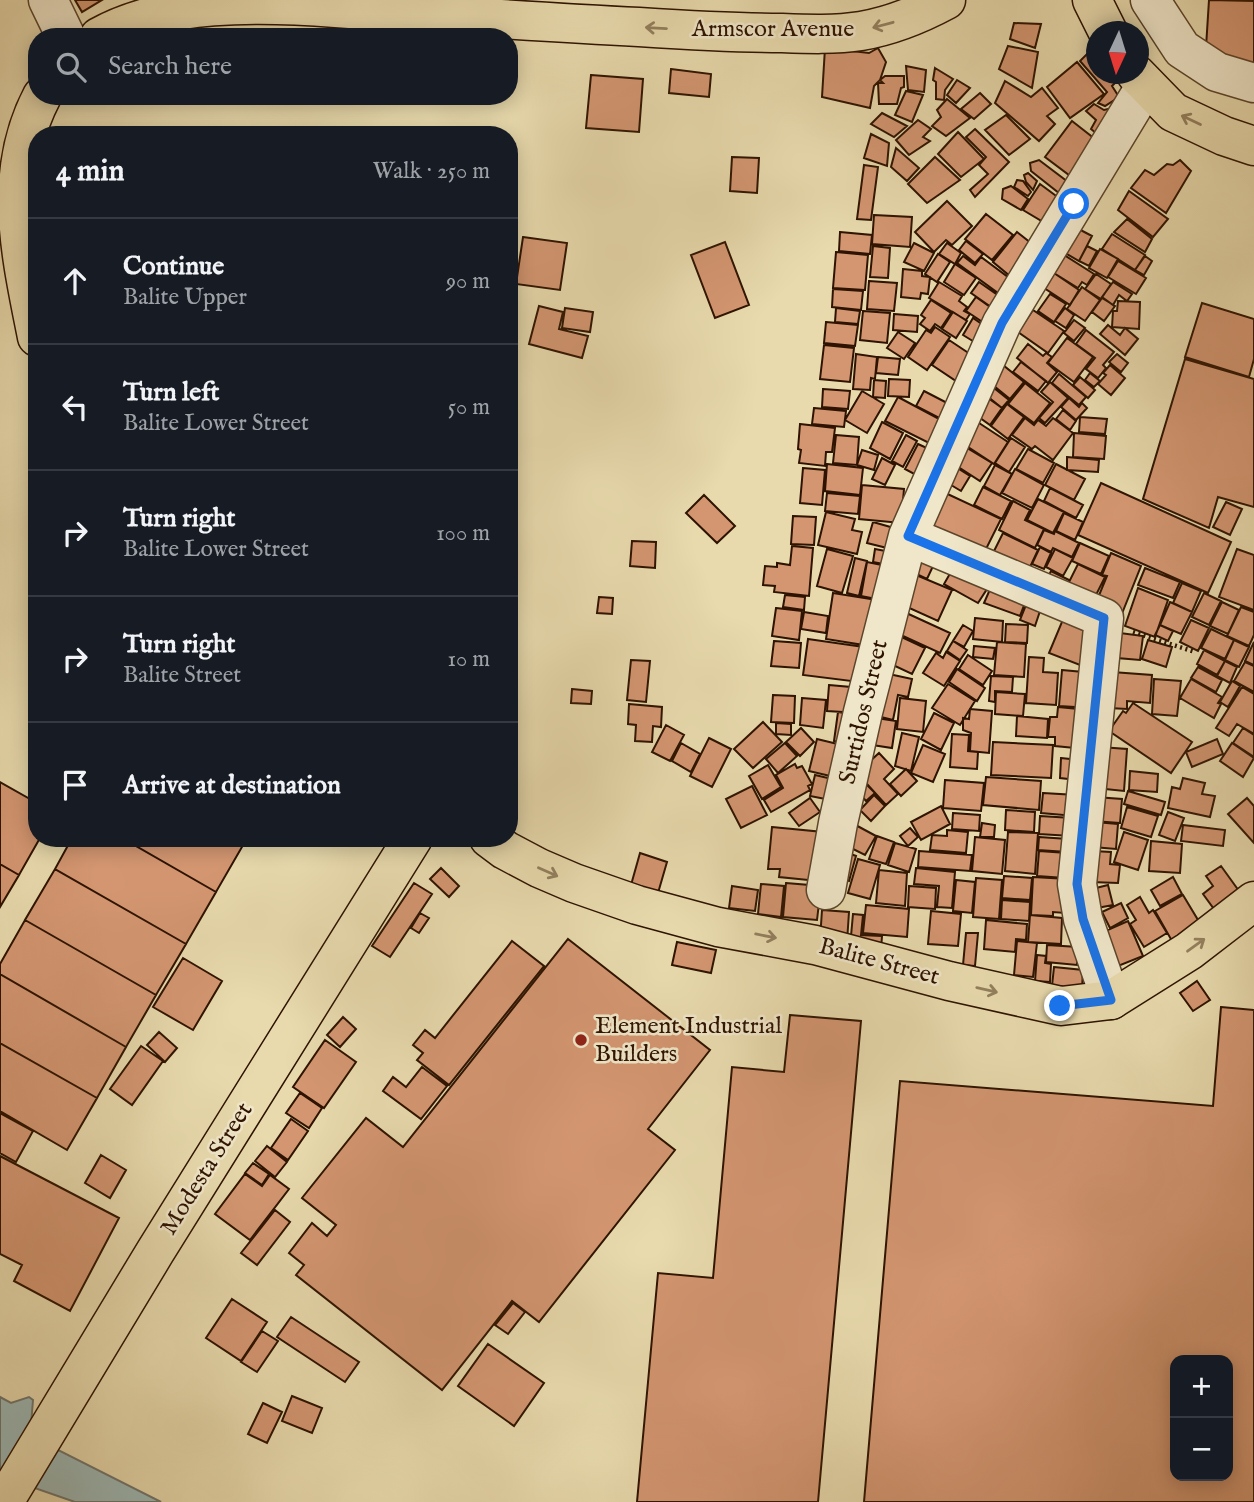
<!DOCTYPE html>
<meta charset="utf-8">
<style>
body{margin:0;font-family:"IM FELL English",serif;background:#242831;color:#f1f3f6}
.controls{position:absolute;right:21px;bottom:21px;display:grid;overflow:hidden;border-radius:14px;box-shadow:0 4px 18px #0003}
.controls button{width:63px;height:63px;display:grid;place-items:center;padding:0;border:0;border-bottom:2px solid #363941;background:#171b24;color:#f1f3f6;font:35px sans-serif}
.compass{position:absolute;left:1086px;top:21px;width:63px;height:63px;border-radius:50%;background:#171b24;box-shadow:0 4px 18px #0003;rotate:184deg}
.stop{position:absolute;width:21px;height:21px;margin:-16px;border:5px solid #1a73e8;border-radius:50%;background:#fff}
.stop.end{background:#1a73e8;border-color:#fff;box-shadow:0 2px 7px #0008}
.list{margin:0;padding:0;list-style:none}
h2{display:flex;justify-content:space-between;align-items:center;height:91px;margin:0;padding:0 28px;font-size:30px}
h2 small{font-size:23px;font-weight:400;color:#9ea1a6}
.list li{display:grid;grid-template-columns:46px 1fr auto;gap:21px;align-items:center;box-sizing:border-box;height:126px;padding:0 28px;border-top:2px solid #363941}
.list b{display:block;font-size:26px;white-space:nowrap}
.list p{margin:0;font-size:23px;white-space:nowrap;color:#9ea1a6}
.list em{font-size:23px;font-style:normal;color:#9ea1a6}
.icon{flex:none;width:38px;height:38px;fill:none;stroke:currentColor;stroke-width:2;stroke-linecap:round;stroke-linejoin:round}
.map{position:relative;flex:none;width:1254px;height:1502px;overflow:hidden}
.search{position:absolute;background:#171b24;box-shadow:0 4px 18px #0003;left:28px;top:28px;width:490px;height:77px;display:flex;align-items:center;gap:18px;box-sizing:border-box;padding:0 24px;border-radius:28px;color:#9ea1a6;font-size:26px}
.panel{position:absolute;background:#171b24;box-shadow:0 4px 18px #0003;left:28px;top:126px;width:490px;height:721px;border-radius:28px}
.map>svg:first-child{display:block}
.water{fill:#9cb8b5;stroke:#70766d;stroke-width:2}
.building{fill:#d39671;stroke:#2e1300;stroke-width:2;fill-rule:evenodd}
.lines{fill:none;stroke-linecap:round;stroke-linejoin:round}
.minor-casing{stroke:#5c452b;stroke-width:41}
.major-casing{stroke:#2e1300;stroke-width:41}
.path{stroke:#2e1300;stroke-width:4.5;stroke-dasharray:2 3.5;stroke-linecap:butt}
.minor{stroke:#f0e7ca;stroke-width:38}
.major{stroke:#e8daad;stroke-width:38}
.oneway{stroke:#94805f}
.route{stroke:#1a73e8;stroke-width:9}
.poi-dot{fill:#8f2418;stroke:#f0e7ca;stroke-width:2.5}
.labels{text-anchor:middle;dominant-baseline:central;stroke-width:5;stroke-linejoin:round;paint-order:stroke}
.street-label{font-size:24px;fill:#2e1300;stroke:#f0e7ca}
.poi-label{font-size:24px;fill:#2e1300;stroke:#f0e7ca;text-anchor:start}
</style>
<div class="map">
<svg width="1254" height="1502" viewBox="0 0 1254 1502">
<rect width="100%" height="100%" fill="#e8daad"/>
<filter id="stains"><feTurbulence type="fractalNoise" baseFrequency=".00286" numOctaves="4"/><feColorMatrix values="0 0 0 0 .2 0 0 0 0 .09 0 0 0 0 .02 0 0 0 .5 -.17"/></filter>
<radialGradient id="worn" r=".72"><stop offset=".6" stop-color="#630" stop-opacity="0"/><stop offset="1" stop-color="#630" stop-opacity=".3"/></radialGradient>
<!-- water -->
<path class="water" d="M0,1397L11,1403L29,1397L33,1400L31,1425L50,1446L161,1502H75L0,1476Z"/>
<!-- building -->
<path class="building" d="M75,0H102L82,12Z
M1209,0L1254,1V66L1205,63Z
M1014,23L1041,24L1035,48L1010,39Z
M1008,46L1038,52L1032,88L999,69Z
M825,48L869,53L878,48L886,62L880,80L874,86L870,108L822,97Z
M1088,53L1096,60V74H1114L1119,79L1112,86L1119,97L1105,106L1098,103L1107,92L1080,61Z
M1077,62L1104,94L1070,118L1047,87Z
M906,66L926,70L924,92L908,90Z
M935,68L953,79L945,90L944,100L936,99V82L933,80Z
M671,69L711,74L709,97L669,93Z
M591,75L643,79L639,132L586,128Z
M885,76H904V87L901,88L897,104H879L878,83H883L880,80Z
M957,80L970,88L956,103L947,95Z
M1005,81L1031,97L1042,88L1058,108L1047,116L1055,124L1039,141L995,103Z
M906,91L923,95L912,122L895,115Z
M980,93L991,104L974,119L961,109Z
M947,99L970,118L946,136L932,126L941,117L937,110Z
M1094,104L1104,110L1117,107L1103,139L1091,129L1096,120L1086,111Z
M882,113L907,126L894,137L871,124Z
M1006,115L1030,139L1009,155L985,130Z
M918,120L931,129L923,137L930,141L909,155L896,140Z
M1072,121L1100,143L1073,178L1045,157Z
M975,129L1009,162L975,197L970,190L988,174L979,165L986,157L966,137Z
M958,132L984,159L961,177L938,154Z
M871,134L889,143L887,166L864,158Z
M896,148L919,168L907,181L891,167Z
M732,157L759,158L757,193L730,191Z
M935,157L960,180L927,203L908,184Z
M1039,160L1072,185L1064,197L1031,171L1030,163Z
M1180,160L1191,171L1166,213L1131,188L1145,170L1154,175L1167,164L1173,165Z
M864,165L878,167L871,220L857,219Z
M1028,173L1037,181L1033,190L1026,182L1024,175Z
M1017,180L1023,181L1031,192L1028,196L1014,187Z
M1040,184L1063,201L1050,226L1023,210Z
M1011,186L1028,199L1021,210L1002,199L1003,189Z
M1129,191L1168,219L1153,237L1118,210Z
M947,201L972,226L952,245L946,240L934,252L915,232Z
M986,214L1013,235L992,260L965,239Z
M874,215L912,217L910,247L872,244Z
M1127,219L1152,239L1145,252L1114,232Z
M1073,226L1092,236L1079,261L1060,250Z
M840,232L872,235L870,254L839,251Z
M1017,232L1041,251L1016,281L993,262Z
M1112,234L1145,255L1135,270L1102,249Z
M523,237L567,243L560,290L516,284Z
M966,241L983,254L975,263L959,250Z
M725,242L749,305L715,318L691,255Z
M914,243L934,253L924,271L904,262Z
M947,243L961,253L955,264L939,254Z
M873,246L890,248L888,278L870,277Z
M1087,246L1097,251L1089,266L1079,261Z
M1100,249L1118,259L1107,278L1089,268Z
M836,252L868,255L865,290L833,288Z
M1061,253L1094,274L1087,285L1082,282L1078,288L1049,270Z
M938,254L950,262L937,282L925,274Z
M963,256L975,265L981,257L1020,286L1009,301L957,263Z
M1145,256L1152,261L1144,275L1135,270Z
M1118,261L1146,278L1136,294L1108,277Z
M955,264L976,278L964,295L944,282Z
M903,269L922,271V276L930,277L928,294L921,293L920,299L901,297Z
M1048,269L1079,290L1070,305L1038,284Z
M1096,274L1111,284L1101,299L1085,289Z
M869,281L897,283L894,311L867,309Z
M939,282L962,296L959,301L967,307L964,311L970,314L966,320L929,298Z
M979,282L1009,303L1001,314L971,293Z
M1113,282L1132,294L1127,301L1119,295L1113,305L1102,297Z
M1082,287L1100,300L1085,321L1067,309Z
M833,289L863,291L861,310L832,307Z
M1050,294L1066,304L1054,322L1038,311Z
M976,297L1000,314L990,327L966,311Z
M1102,298L1115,306L1104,321L1092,312Z
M931,300L951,313L941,328L935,324L930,331L920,324L925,318L921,315Z
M1118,301L1140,302L1139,329L1112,327L1113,311H1117Z
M1202,303L1254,319V359L1249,377L1185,357Z
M539,306L563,312L559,329L588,336L582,358L529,344Z
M565,308L593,312L590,332L562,328Z
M836,308L860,311L858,324L835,322Z
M1065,308L1074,315L1066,328L1055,321Z
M1033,310L1064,331L1048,353L1018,332Z
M863,311L890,313L887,343L860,340Z
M953,312L967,321L956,338L942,329Z
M894,314L918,316L917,332L893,330Z
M973,318L986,327L976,343L963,335Z
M1074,320L1085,328L1074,341L1064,333Z
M826,322L858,325L855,346L824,343Z
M1108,325L1120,335L1125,328L1138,339L1125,355L1100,334Z
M935,327L950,337L927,370L908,357L926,330L931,333Z
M1086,330L1114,352L1103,365L1106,368L1098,378L1086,369L1095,358L1076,344Z
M898,332L915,343L904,359L887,348Z
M1067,338L1093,357L1074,382L1048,363Z
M949,340L979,360L962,385L932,365Z
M1028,344L1043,356L1046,353L1052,357L1047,363L1057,372L1048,383L1017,358Z
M824,345L854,348L850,382L820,379Z
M856,354L877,357L875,379L871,378L870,390L853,389Z
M1117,354L1128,363L1121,372L1109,362Z
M878,357L900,359L898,375L876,373Z
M1185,359L1254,379V507L1218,497L1209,528L1143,499Z
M998,361L1024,382L1010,399L994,386Z
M1021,362L1046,381L1038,391L1013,372Z
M1110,365L1125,378L1111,395L1098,384L1106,375L1103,373Z
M1090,373L1100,381L1094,387L1085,380Z
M1059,374L1086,397L1079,405L1052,383Z
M1080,377L1095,390L1088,398L1073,385Z
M889,379L910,380L909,397L888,396Z
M874,380L886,381L885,398L873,397Z
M1050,382L1068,398L1045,423L1039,418L1053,402L1041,392Z
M1025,383L1050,403L1034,423L1008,404Z
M994,388L1009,400L1002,408L987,396Z
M823,389L850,391L848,409L822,407Z
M862,391L884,404L867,433L845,420Z
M924,391L953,406L945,421L916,406Z
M898,397L943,421L931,444L885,421Z
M988,398L1002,408L990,425L976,415Z
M1069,398L1079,407L1082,403L1087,408L1076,420L1061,407Z
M1007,404L1024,417L1008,439L991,426Z
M814,408L846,411L844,427L812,424Z
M1063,410L1076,421L1070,430L1056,419Z
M1080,417L1107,419L1105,434L1079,432Z
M1025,418L1034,425L1038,420L1046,426L1053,418L1073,433L1053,460L1035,446L1032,449L1012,435Z
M976,421L1008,442L994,464L962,443Z
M882,422L903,433L890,459L870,448Z
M800,424L835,428L832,452H826L825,466L799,463L801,450L798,449Z
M1074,433L1106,436L1104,459L1073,457Z
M836,435L859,437L857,465L833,463Z
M906,435L917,441L903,467L892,461Z
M1011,438L1025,447L1009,472L995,463Z
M957,442L992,463L980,481L946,459Z
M918,444L929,449L916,475L905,469Z
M1028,449L1054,463L1043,483L1016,469Z
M862,450L878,455L874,470L857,465Z
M1067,457L1099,460L1098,472L1067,470Z
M882,458L895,465L885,485L872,479Z
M827,464L863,468L860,495L825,491Z
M951,464L970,476L961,491L941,479Z
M1056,464L1085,479L1074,500L1045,485Z
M995,465L1012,474L1000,495L984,486Z
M803,468L825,470L822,505L800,503Z
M1015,469L1044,485L1032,508L1002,493Z
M1101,483L1231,542L1208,593L1078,535Z
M862,485L904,489L901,523L859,519Z
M983,487L1011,501L1002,519L974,505Z
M1050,488L1083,505L1076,518L1044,501Z
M939,490L1001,519L978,565L917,535Z
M827,493L860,496L858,514L825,511Z
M704,495L735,526L717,543L686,513Z
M1038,499L1064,512L1053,533L1027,520Z
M1013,501L1030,510L1025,520L1044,529L1035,548L999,530Z
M1226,502L1242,509L1230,535L1213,527Z
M826,512L855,519L852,530L862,532L857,554L818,545Z
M1064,513L1083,522L1075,540L1056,531Z
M793,516L816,517L814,545L791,544Z
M873,522L901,530L895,550L867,543Z
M1044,530L1054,534L1055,531L1079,543L1072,557L1053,548L1051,552L1037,545Z
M1003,533L1038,550L1023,582L987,565Z
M632,541L656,542L655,568L630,566Z
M1080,543L1109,556L1101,574L1072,561Z
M792,546L813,548L809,596L774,592L775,586L763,585L765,566L777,567V563L790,565Z
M1040,547L1051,553L1044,569L1032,564Z
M827,549L853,556L842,593L817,586Z
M875,549L896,553L893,566L873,562Z
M1055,549L1073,558L1063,576L1046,567Z
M1237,549L1254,555V610L1219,597Z
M1111,553L1141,566L1121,616L1095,605L1107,576L1102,575Z
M916,557L934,564L927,579L910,571Z
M855,558L867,561L859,596L847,593Z
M867,562L887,566L881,600L861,596Z
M1078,564L1105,577L1092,603L1065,590Z
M1145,568L1180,582L1173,598L1138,585Z
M952,570L987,589L978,603L944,584Z
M1051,571L1069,580L1062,593L1044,585Z
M909,572L952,590L938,621L896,602Z
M1182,583L1201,591L1192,612L1173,603Z
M991,587L1026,600L1020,616L984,603Z
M1138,588L1168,600L1155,637L1125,626Z
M833,593L877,600L870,646L826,639Z
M1204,593L1221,601L1209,625L1192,617Z
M785,595L805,597L804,610L783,607Z
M599,597L613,598L612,614L597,613Z
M1170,602L1192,612L1181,634L1160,625Z
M1222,602L1239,610L1228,634L1210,626Z
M1026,605L1040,611L1035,626L1020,620Z
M1241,607L1254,612V635L1249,646L1227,636Z
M776,608L802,611L799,640L772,636Z
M902,611L950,633L940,653L892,631Z
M804,612L828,616L826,633L801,629Z
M1064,617L1094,630L1080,665L1049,653Z
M975,618L1003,621L1002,642L973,639Z
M1191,620L1209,628L1198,651L1180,642Z
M1006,624L1028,625L1027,643L1005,642Z
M963,625L973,631L964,647L953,641Z
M1160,625L1173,631L1168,641L1155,635Z
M1211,629L1234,640L1225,659L1201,648Z
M891,632L925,648L912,674L878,658Z
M1120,633L1143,636L1140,660L1117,658Z
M808,639L864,647L859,682L803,675Z
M1148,640L1172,647L1166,667L1142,659Z
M1234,640L1249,647L1239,667L1225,660Z
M774,641L801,643L799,668L771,666Z
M953,641L967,650L960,660L947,651Z
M997,642L1026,644L1024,677L994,675Z
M1254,642V665L1245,661Z
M974,646L995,648L993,659L973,657Z
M1204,650L1225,661L1217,675L1197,664Z
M946,652L960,661L944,686L923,673L936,653L943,658Z
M968,655L992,671L983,685L959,669Z
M1029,657L1044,658L1043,672L1058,673L1056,705L1026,703Z
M631,660L650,661L646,702L627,700Z
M1225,661L1237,667L1230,683L1217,676Z
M1245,662L1254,666V692L1234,681Z
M1198,667L1222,680L1216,692L1191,678Z
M957,669L985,688L977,701L949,682Z
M1062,670L1094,673L1091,708L1059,706Z
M875,671L912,679L908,697L898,695L893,720L865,713Z
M1112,672L1152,675L1150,703L1127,701V709L1109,708Z
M991,676L1013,677L1012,692L995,691V702L989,701Z
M1154,679L1181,681L1177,716L1152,714Z
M1191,679L1222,697L1218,703L1221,704L1214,718L1180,698Z
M1232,681L1240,686L1228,707L1220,702Z
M948,684L975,701L960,725L932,708Z
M829,685L862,688L859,713L827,711Z
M1242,687L1254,694V734L1237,724L1229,736L1216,728Z
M572,689L592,691L591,704L571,703Z
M996,692L1025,694L1023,716L995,714Z
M773,695L795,696L794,723L771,722Z
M802,698L826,700L823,728L800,725Z
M900,698L926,701L923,732L897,729Z
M1133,703L1192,742L1171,773L1109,731L1123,711L1126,713Z
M629,704L662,707L661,727L653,726L652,742L635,741L636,725L628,724Z
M1058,707L1089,710L1085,749L1055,746V737H1048L1050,717H1057Z
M970,709L992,711L989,753L970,751L971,733L963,730V718L969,719Z
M838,712L857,715L853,744L834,741Z
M934,713L954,723L941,750L921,739Z
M863,716L896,721L892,748L859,743Z
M1017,716L1048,719L1047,738L1016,736Z
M763,722L782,742L753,768L734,749Z
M776,723L791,724V735L776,734Z
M666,725L684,735L670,761L652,752Z
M801,728L814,742L800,756L786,742Z
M1243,728L1254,735V757L1233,743Z
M902,733L919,737L911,771L895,766Z
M952,734L969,735L968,751L978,752L977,769L950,767Z
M709,738L731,749L712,787L690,776Z
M817,739L854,748L847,780L809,771Z
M1217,739L1223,754L1192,767L1186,752Z
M993,742L1053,745L1051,778L991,775Z
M681,743L700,754L691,772L672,761Z
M785,743L797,756L778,773L766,759Z
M1232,743L1254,758L1243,777L1220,761Z
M923,745L945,754L933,782L911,773Z
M1100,747L1127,749L1124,791L1096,788Z
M879,753L894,769L884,779L898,794L886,805L857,773Z
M1061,758L1079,760L1077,780L1060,778Z
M795,764L797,768L802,766L812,784L808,786L810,790L771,812L764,800L783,788L776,775Z
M768,765L781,787L762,799L749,776Z
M906,769L917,781L901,796L890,784Z
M1130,771L1158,774L1157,792L1129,790Z
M815,775L845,782L841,802L810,796Z
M986,777L1041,781L1039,810L983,805Z
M1183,778L1205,783L1202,794L1215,796L1210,817L1168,808L1172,787L1180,789Z
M945,780L984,783L981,811L943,808Z
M0,782L37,803V838H40L19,875L0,864Z
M867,785L875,793L866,801L859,793Z
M752,786L767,815L741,828L726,799Z
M1128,791L1165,802L1161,815L1124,804Z
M1043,793L1076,795L1075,816L1041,813Z
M874,795L885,806L871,821L860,810Z
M1095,797L1122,799L1120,823L1093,821Z
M810,798L820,812L799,826L789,813Z
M1247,798L1254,806V843L1228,814Z
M941,806L950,824L921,840L911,822Z
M1127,807L1158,816L1151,837L1121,828Z
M1006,810L1035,812L1034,832L1005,830Z
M1168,812L1184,818L1175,841L1159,835Z
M953,813L980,815L979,831L952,829Z
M1040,816L1072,818L1071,836L1039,834Z
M850,822L876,836L865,855L839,842Z
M1095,822L1118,824L1116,849L1093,847Z
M982,823L995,825L994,837H980Z
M1183,825L1225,830L1223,846L1181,841Z
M772,827L823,832L818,881L779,877L780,869H768Z
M910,828L918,837L908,846L900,836Z
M947,830L968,832L966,853L930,850L932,835L947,836Z
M1008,832L1038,833L1035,874L1005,871Z
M1124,832L1148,840L1138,870L1114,862Z
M877,836L894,842L886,864L869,859Z
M975,837L1005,840L1002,874L972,871Z
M1039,837L1068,839L1067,852L1038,850Z
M72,838H122L216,892L186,944L55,869Z
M122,838H242L246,840L216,892Z
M1151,841L1182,844L1180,873L1149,871Z
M895,843L916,849L909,872L888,865Z
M842,851L856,856L849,881L834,877Z
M919,851L972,855L970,871L918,867Z
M1039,851L1067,853L1065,878L1037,876Z
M1093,851L1111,852L1110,864L1120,865L1118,883L1091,882Z
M640,853L667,862L658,893L631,885Z
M858,859L880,865L870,899L848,893Z
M0,864L19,875L0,907Z
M1221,866L1239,891L1214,909L1203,894L1213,886L1206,876Z
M441,868L459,886L449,897L430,879Z
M916,868L955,872L952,908L937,907L939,886L914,884Z
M55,869L186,944L156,995L25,920Z
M879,870L907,873L905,906L876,903Z
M1004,876L1032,878L1030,900L1002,898Z
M1033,877L1068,879L1065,913L1053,912V916L1031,915Z
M1173,877L1182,894L1160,906L1151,890Z
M976,878L1002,880L999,919L973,917Z
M956,880L975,882L972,913L953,911Z
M414,883L432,894L390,957L372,946Z
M786,883L821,886L817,920L783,917Z
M761,884L784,886L781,917L758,914Z
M1108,885L1113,905L1097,908L1092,889Z
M732,886L758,890L755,911L729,908Z
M909,886L936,888L935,909L908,907Z
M1183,895L1201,925L1172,941L1155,911Z
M1140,897L1149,913L1153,910L1167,933L1144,947L1130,924L1136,920L1127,905Z
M1002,900L1030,902L1029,921L1001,919Z
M1121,903L1128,918L1110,928L1102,912Z
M866,905L909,909L907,937L863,933Z
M822,910L849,912L847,942L820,940Z
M931,911L961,914L958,946L928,944Z
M420,913L429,918L419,933L411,928Z
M853,914L863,915L861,935L882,936L881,950L850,947Z
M1030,915L1062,918L1061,944L1028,942Z
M25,920L156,995L126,1047L0,974V964Z
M986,920L1027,924L1026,940L1016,939L1015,952L984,949Z
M1128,921L1143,956L1118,966L1103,932Z
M966,933H978L975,966L963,965Z
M568,939L710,1050L648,1129L675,1150L539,1322L512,1301L442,1390L296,1275L304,1265L289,1253L312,1223L327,1236L336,1225L302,1198L366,1118L403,1147Z
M512,941L544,966L449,1085L417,1060L423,1053L413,1045L425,1030L435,1038Z
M1017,941L1037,943L1033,977L1014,975Z
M677,942L716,950L711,973L672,965Z
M1047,945L1078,947L1077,965L1046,962Z
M1037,955L1046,956L1045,963L1051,964L1050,982L1035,981Z
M183,958L222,981L193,1030L153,1007Z
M1054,967L1083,970L1082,989L1052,986Z
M0,974L126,1047L97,1098L0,1043Z
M1197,981L1210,1000L1193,1011L1180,993Z
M1221,1007L1254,1010V1502H864L900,1081L1213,1106ZM1175,1360H1228V1476H1175Z
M790,1015L861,1021L818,1502H637L658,1273L713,1278L732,1067L784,1072Z
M343,1017L356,1029L340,1047L327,1035Z
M159,1032L177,1048L165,1062L147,1045Z
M325,1040L356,1062L324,1108L293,1087Z
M0,1043L97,1098L67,1150L0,1111Z
M141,1046L163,1061L132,1105L110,1089Z
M422,1067L447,1086L421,1119L383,1091L393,1077L406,1087Z
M300,1093L322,1108L309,1128L286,1113Z
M0,1113L33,1131L16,1162L0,1153Z
M291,1119L308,1131L288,1160L271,1148Z
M267,1146L287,1162L275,1177L255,1161Z
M101,1155L126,1170L110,1198L85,1183Z
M0,1156L119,1218L70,1311L14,1281L22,1265L0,1254Z
M253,1163L269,1174L262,1185L245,1173Z
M245,1174L262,1186L270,1175L289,1189L250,1240L215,1214Z
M275,1210L290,1222L257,1265L241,1253Z
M232,1299L267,1322L241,1361L206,1338Z
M513,1303L525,1312L508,1334L495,1325Z
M291,1317L359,1362L345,1382L277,1337Z
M262,1331L278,1341L257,1372L241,1362Z
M488,1344L544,1383L514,1426L458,1386Z
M292,1396L322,1408L312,1433L282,1421Z
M263,1403L282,1412L267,1443L248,1434Z"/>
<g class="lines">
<defs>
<path id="minor" d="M48,0L66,37
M1150,0L1182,49L1217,72L1254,83
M908,536L1104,618L1077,884L1083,919L1111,1000
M826,890L838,823L863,712L908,536L1002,323L1146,85"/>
<path id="major" d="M1092,0L1108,32
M99,37C165,0 259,2 336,8C437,15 538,22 639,27C686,30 734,33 782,33C808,34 835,35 861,31C891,26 920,14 946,0
M1136,74L1173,112L1224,136L1254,146
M37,337C21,256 1,174 42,96
M489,838L505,850L539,868L574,883L637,905L718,927L815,945L949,981L1061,1006L1111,1000L1189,951L1254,901
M4,1502L155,1252L413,838"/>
</defs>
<!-- minor casing -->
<use href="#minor" class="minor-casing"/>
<!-- major casing -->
<use href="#major" class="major-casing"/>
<!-- path -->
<path class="path" d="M1133,632L1195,652"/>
<!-- minor -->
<use href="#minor" class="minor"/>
<!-- major -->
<use href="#major" class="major"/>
</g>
<!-- one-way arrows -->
<defs><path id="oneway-shaft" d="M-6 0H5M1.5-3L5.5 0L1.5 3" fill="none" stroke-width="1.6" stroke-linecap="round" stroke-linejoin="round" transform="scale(1.75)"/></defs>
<g class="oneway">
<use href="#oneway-shaft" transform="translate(883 25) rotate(165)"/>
<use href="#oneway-shaft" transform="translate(656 28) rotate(-177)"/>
<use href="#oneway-shaft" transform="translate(1191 120) rotate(-155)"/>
<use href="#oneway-shaft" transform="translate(548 872) rotate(24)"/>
<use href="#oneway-shaft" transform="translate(766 936) rotate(11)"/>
<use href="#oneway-shaft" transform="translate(1196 945) rotate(-36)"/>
<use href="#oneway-shaft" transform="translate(987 990) rotate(13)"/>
</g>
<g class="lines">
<!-- route -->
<path class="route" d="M1060,1006L1111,1000L1083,919L1077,884L1104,618L908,536L1002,323L1074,204"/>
</g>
<!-- markers -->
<circle class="poi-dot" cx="581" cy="1040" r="7"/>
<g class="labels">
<!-- street labels -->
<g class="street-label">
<text x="773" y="29">Armscor Avenue</text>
<text transform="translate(864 712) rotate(-77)">Surtidos Street</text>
<text transform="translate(879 962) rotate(15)">Balite Street</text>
<text transform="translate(207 1169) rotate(-58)">Modesta Street</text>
</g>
<!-- poi labels -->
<g class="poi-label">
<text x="595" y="1026">Element Industrial<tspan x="595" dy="28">Builders</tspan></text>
</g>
</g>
<rect width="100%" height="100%" filter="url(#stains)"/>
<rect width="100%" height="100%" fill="url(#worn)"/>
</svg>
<div class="controls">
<button>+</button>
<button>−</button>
</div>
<svg class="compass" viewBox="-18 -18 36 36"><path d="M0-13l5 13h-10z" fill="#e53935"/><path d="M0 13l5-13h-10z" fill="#9ea1a6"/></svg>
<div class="stop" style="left:1074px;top:204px"></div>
<div class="stop end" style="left:1060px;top:1006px"></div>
<div class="search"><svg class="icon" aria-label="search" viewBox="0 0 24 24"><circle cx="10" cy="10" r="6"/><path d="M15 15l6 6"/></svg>Search here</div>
<section class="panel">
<h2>4 min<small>Walk · 250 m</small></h2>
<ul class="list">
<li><svg class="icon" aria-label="ahead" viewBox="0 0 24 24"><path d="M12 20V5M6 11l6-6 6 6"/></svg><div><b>Continue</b><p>Balite Upper</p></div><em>90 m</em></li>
<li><svg class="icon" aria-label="left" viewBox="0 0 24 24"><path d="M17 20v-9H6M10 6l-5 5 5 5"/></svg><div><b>Turn left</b><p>Balite Lower Street</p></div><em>50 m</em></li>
<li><svg class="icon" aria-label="right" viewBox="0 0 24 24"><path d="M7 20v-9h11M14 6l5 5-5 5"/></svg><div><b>Turn right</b><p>Balite Lower Street</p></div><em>100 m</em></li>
<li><svg class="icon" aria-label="right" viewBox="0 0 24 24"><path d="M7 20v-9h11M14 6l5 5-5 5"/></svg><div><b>Turn right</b><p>Balite Street</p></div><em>10 m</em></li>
<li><svg class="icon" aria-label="arrive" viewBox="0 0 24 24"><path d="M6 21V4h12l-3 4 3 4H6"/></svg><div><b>Arrive at destination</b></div></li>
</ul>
</section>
</div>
